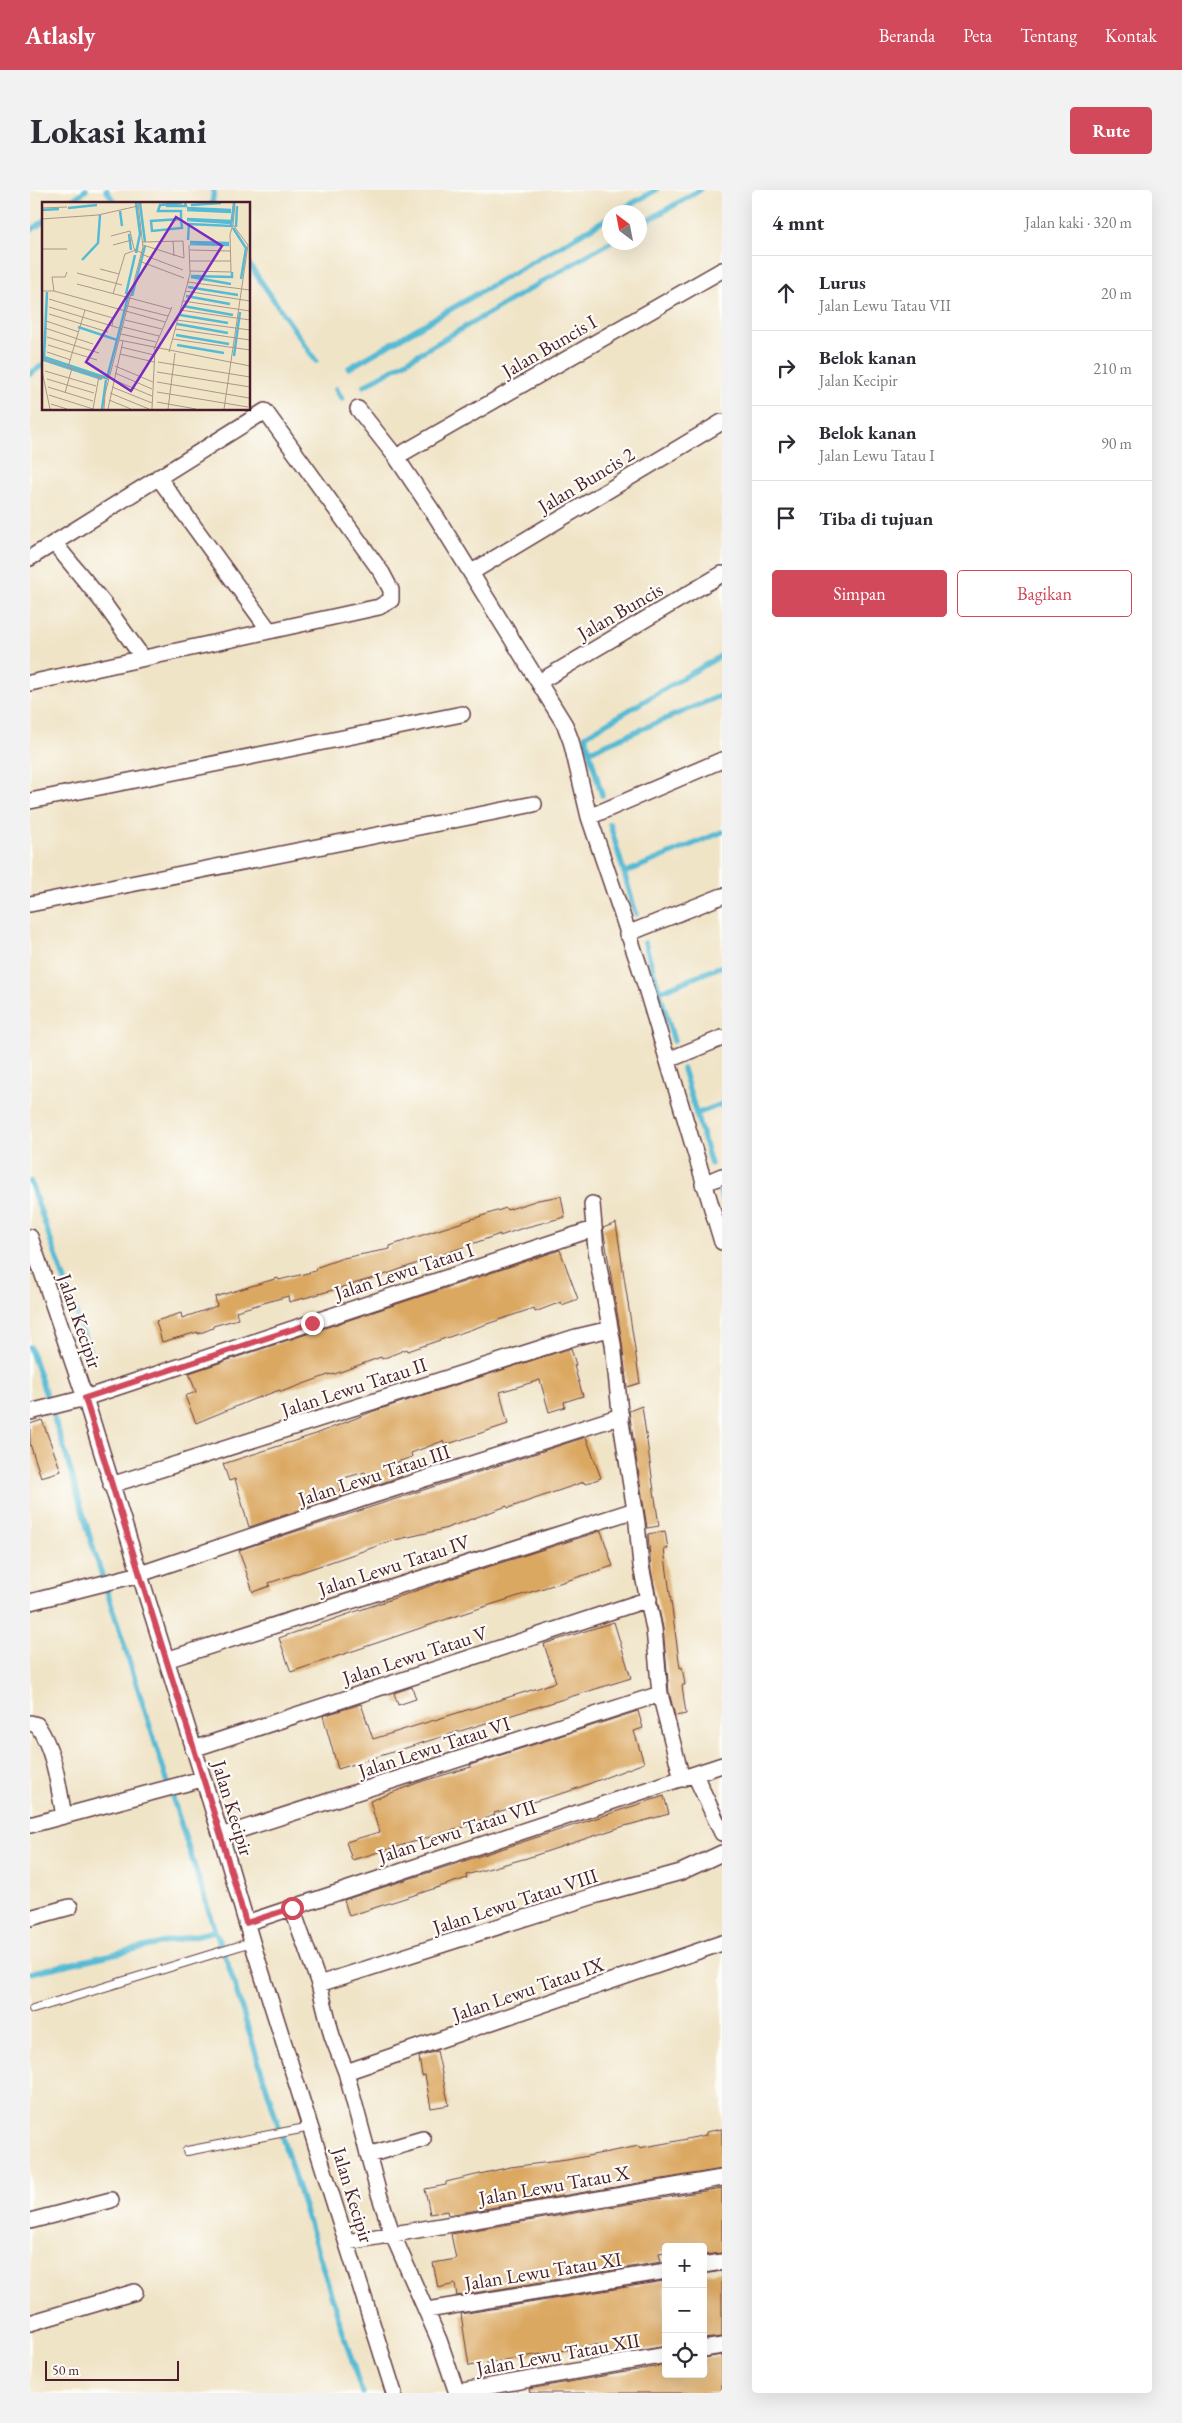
<!DOCTYPE html>
<html lang="id">
<meta charset="utf-8">
<style>
body{margin:0;font-family:"EB Garamond",serif;background:#f2f2f3;color:#2b2b33}
.controls{position:absolute;right:15px;bottom:15px;display:grid;overflow:hidden;border-radius:5px;box-shadow:0 5px 20px #0002}
.controls button{width:45px;height:45px;display:grid;place-items:center;padding:0;border:0;border-bottom:1px solid #e1e1e2;background:#fff;color:#2b2b33;font:25px sans-serif}
.compass{position:absolute;left:572px;top:15px;width:45px;height:45px;border-radius:50%;background:#fff;box-shadow:0 5px 20px #0002;rotate:328deg}
.scale{position:absolute;left:15px;bottom:12px;width:134px;box-sizing:border-box;padding-left:5px;border:2px solid #4a1f2b;border-top:0;font-size:14px;line-height:18px;white-space:nowrap;color:#4a1f2b;-webkit-text-stroke:4px #fdfcf7;paint-order:stroke}
.stop{position:absolute;width:15px;height:15px;margin:-11px;border:4px solid #d1495b;border-radius:50%;background:#fff}
.stop.end{background:#d1495b;border-color:#fff;box-shadow:0 1px 5px #0008}
.list{margin:0;padding:0;list-style:none}
h2{display:flex;justify-content:space-between;align-items:center;height:65px;margin:0;padding:0 20px;font-size:21px}
h2 small{font-size:16px;font-weight:400;color:#7c7c81}
.list li{display:grid;grid-template-columns:32px 1fr auto;gap:15px;align-items:center;box-sizing:border-box;height:75px;padding:0 20px;border-top:1px solid #e1e1e2}
.list b{display:block;font-size:19px;white-space:nowrap}
.list p{margin:0;font-size:16px;white-space:nowrap;color:#7c7c81}
.list em{font-size:16px;font-style:normal;color:#7c7c81}
.actions{display:flex;gap:10px;padding:15px 20px}
.actions a{flex:1;padding:11px 0;border:1px solid #d1495b;border-radius:5px;text-align:center;font-size:18px;color:#d1495b}
.actions .main{background:#d1495b;color:#fff}
.icon{flex:none;width:28px;height:28px;fill:none;stroke:currentColor;stroke-width:2;stroke-linecap:round;stroke-linejoin:round}
.map{position:relative;flex:none;width:692px;height:2203px;overflow:hidden;border-radius:5px}
header{display:flex;align-items:center;gap:30px;box-sizing:border-box;height:70px;padding:0 25px;background:#d1495b;color:#fff}
header strong{font-size:24px}
nav{display:flex;gap:28px;margin-inline-start:auto;font-size:18px}
.intro{display:flex;align-items:center;justify-content:space-between;box-sizing:border-box;height:120px;padding:0 30px}
h1{margin:0;font-size:35px}
.button{padding:12px 22px;border-radius:5px;background:#d1495b;color:#fff;font-size:18px;font-weight:700}
main{display:flex;gap:30px;padding:0 30px}
aside{flex:1;background:#fff;border-radius:5px;box-shadow:0 5px 20px #0002}
.map>svg:first-child{display:block}
.lines{fill:none;stroke-linecap:round;stroke-linejoin:round}
.stream{stroke:#55bad4;stroke-width:5.5}
.building{fill:#dba862}
.lane-casing{stroke:#633d42;stroke-width:10}
.street-casing{stroke:#633d42;stroke-width:18}
.lane{stroke:#fff;stroke-width:8}
.street{stroke:#fff;stroke-width:15}
.route{stroke:#d1495b;stroke-width:6}
.labels{text-anchor:middle;dominant-baseline:central;stroke-width:4.5;stroke-linejoin:round;paint-order:stroke}
.street-label{font-size:20px;fill:#4a1f2b;stroke:#fdfcf7}
.inset-river{fill:none;stroke:#55bad4;stroke-width:2.5}
.inset-road{fill:none;stroke:#ae9589;stroke-width:1}
.view{fill:#7b2cbf;fill-opacity:0.15;stroke:#7b2cbf;stroke-width:2.5}
.inset-edge{fill:none;stroke:#4a1f2b;stroke-width:2.5}
</style>
<header>
<strong>Atlasly</strong>
<nav><a>Beranda</a><a>Peta</a><a>Tentang</a><a>Kontak</a></nav>
</header>
<div class="intro"><h1>Lokasi kami</h1><a class="button">Rute</a></div>
<main>
<div class="map">
<svg width="692" height="2203" viewBox="0 0 692 2203">
<rect width="100%" height="100%" fill="#fdfcf7"/>
<filter id="ink" filterUnits="userSpaceOnUse"><feTurbulence type="fractalNoise" baseFrequency=".02" numOctaves="2"/><feDisplacementMap in="SourceGraphic" scale="10" xChannelSelector="R" yChannelSelector="G"/><feConvolveMatrix kernelMatrix="1 2 1 2 8 2 1 2 1" color-interpolation-filters="sRGB"/></filter>
<filter id="wash" filterUnits="userSpaceOnUse"><feTurbulence type="fractalNoise" baseFrequency=".0096" numOctaves="4" result="noise"/><feDisplacementMap in="SourceGraphic" scale="20" xChannelSelector="R" yChannelSelector="G"/><feGaussianBlur stdDeviation="1.12" result="paint"/><feColorMatrix in="noise" values="0 0 0 0 0 0 0 0 0 0 0 0 0 0 0 0 0 1.4 0 .05"/><feComposite in="paint" operator="in"/></filter>
<g filter="url(#wash)">
<rect width="100%" height="100%" fill="#f0e4c7"/>
<g class="lines">
<!-- stream -->
<path class="stream" d="M76,0L86,14
M37,14L56,0
M182,14L184,0
M587,22L626,0
M610,35L670,0
M0,41L14,31
M219,74L286,171
M319,178L580,27
M0,184L14,174
M334,196L580,52
M306,199L312,209
M560,561L692,505
M572,605L555,546L692,465
M580,634L606,724
M594,683L692,642
M615,753L644,851
M629,802L692,776
M653,879L681,974
M666,924L692,914
M0,991L59,1160
M690,1002L692,1009
M0,1157L33,1255L62,1354L185,1741L0,1783
M185,1741L197,1771L332,2203"/>
</g>
<g id="blocks">
<!-- building -->
<path class="building" d="M531,1006L535,1027L493,1038L470,1046V1044L357,1084L282,1106L259,1112L258,1106L206,1121L208,1129L183,1136V1138L168,1144V1142L132,1152L126,1131L151,1123L152,1128L187,1116L185,1107L248,1088L249,1090L286,1081L285,1078L313,1068L360,1059V1056L377,1050L467,1021L476,1018L477,1020L508,1010Z
M586,1033L610,1193L597,1197L592,1152L573,1038Z
M530,1060L548,1109L532,1115L531,1112L505,1122L504,1118L378,1161L377,1159L352,1169L351,1167L302,1185L301,1184L251,1202L250,1200L224,1209L166,1233L155,1206L166,1202L159,1183Z
M541,1158L546,1175L544,1176L553,1206L534,1212L535,1217L519,1222L510,1190L470,1202L478,1234L415,1255L413,1251L381,1263L382,1267L367,1272L372,1286L340,1297L335,1282L307,1290L312,1306L219,1337L205,1289L199,1291L193,1274L286,1244L344,1221Z
M612,1216L629,1336L617,1338L599,1221Z
M12,1230L31,1281L11,1287L0,1254V1234Z
M556,1247L571,1288L555,1294L554,1292L478,1318L477,1316L414,1339L365,1350L239,1393L240,1396L223,1402L209,1360Z
M571,1341L583,1376L438,1422L261,1482L249,1448L417,1390Z
M635,1341L638,1359H634L650,1478L652,1477L655,1495H652L656,1524L645,1526L639,1502L633,1438L621,1380L618,1344Z
M584,1432L601,1488L308,1579L293,1526L331,1514L343,1549L505,1499L526,1492L514,1454Z
M382,1497L386,1509L368,1515L364,1503Z
M608,1521L613,1538L604,1541L614,1573L537,1602L464,1623L465,1625L441,1633V1635L322,1670L316,1652L349,1642L340,1611L390,1592L441,1577L440,1575Z
M634,1606L639,1624L591,1637L497,1668L436,1685L437,1688L319,1726L314,1710Z
M407,1861L419,1915L401,1918L395,1885L392,1886L389,1867Z
M692,1939V1979L418,2025L417,2021L400,2024L395,1999L416,1995V1992L480,1977L537,1970L609,1956V1958L642,1952L676,1945V1942Z
M692,1998V2063L673,2065V2057H634L635,2062L629,2063L631,2072L427,2106L425,2094L408,2098L403,2073L426,2069L421,2044Z
M692,2081V2147L673,2149V2084Z
M634,2091L636,2156L573,2167L571,2154L439,2176L431,2124Z
M692,2165V2203H500L499,2199L636,2175V2184H673V2168Z"/>
</g>
</g>
<g filter="url(#ink)">
<use href="#blocks" fill-opacity="0" stroke="#633d42" stroke-width="1"/>
<g class="lines">
<defs>
<path id="lane" d="M3,1819L222,1752
M157,1961L281,1937"/>
<path id="street" d="M328,219L366,267L407,328L535,535L541,551L559,627L610,778L692,1052
M366,267L692,80
M128,287L239,440
M25,354L75,415L113,468
M0,368L235,221L352,383L361,400V410L349,417L0,493
M442,382L692,232
M509,492L692,384
M0,611L432,524
M559,627L692,570
M0,714L504,614
M597,744L692,706
M638,870L692,848
M673,994L692,986
M562,1014L566,1060L583,1154L591,1232L607,1333L611,1376L624,1439L630,1504L652,1589
M0,1047L55,1208L191,1646L222,1752L364,2203
M0,1222L55,1208L563,1039
M81,1295L546,1147L580,1139
M0,1412L110,1384L335,1308L591,1226
M136,1470L605,1320
M0,1533L7,1535C25,1561 28,1595 34,1626
M163,1559L619,1409
M665,1585L692,1643
M0,1635L172,1589
M191,1646L630,1504
M262,1718L289,1794L302,1846L316,1882L348,2001L362,2043L409,2150L427,2203
M0,1728L40,1717
M216,1733L692,1575
M289,1794L567,1705L651,1682L692,1663
M316,1882L692,1753
M338,1965L393,1949
M0,2031L81,2010
M317,2052L692,1988
M673,2075L692,2072
M397,2120L636,2081
M0,2133L105,2102
M673,2159L692,2156
M427,2202L636,2165"/>
</defs>
<!-- lane casing -->
<use href="#lane" class="lane-casing"/>
<!-- street casing -->
<use href="#street" class="street-casing"/>
<!-- lane -->
<use href="#lane" class="lane"/>
<!-- street -->
<use href="#street" class="street"/>
</g>
</g>
<g class="lines" filter="url(#ink)">
<!-- route -->
<path class="route" d="M262,1718L216,1733L191,1646L55,1208L282,1133"/>
</g>
<g class="labels">
<!-- street labels -->
<g class="street-label">
<text transform="translate(519 156) rotate(-30)">Jalan Buncis I</text>
<text transform="translate(556 290) rotate(-31)">Jalan Buncis 2</text>
<text transform="translate(590 421) rotate(-30)">Jalan Buncis</text>
<text transform="translate(374 1081) rotate(-18)">Jalan Lewu Tatau I</text>
<text transform="translate(50 1131) rotate(71)">Jalan Kecipir</text>
<text transform="translate(324 1197) rotate(-18)">Jalan Lewu Tatau II</text>
<text transform="translate(344 1285) rotate(-18)">Jalan Lewu Tatau III</text>
<text transform="translate(364 1375) rotate(-18)">Jalan Lewu Tatau IV</text>
<text transform="translate(385 1465) rotate(-18)">Jalan Lewu Tatau V</text>
<text transform="translate(404 1557) rotate(-18)">Jalan Lewu Tatau VI</text>
<text transform="translate(203 1618) rotate(73)">Jalan Kecipir</text>
<text transform="translate(427 1641) rotate(-18)">Jalan Lewu Tatau VII</text>
<text transform="translate(485 1711) rotate(-18)">Jalan Lewu Tatau VIII</text>
<text transform="translate(498 1799) rotate(-19)">Jalan Lewu Tatau IX</text>
<text transform="translate(524 1995) rotate(-10)">Jalan Lewu Tatau X</text>
<text transform="translate(323 2005) rotate(73)">Jalan Kecipir</text>
<text transform="translate(513 2081) rotate(-9)">Jalan Lewu Tatau XI</text>
<text transform="translate(528 2164) rotate(-10)">Jalan Lewu Tatau XII</text>
</g>
</g>
<!-- overview -->
<g transform="translate(12 12)">
<rect width="208" height="208" fill="#f0e4c7"/>
<path class="inset-river" d="M98,1L103,40M149,3L179,1M124,4H144L143,1M26,6L55,3M145,6L189,8M0,8L17,7M145,8L189,10M78,9L80,24M139,17L109,19L110,29L140,26L139,17V9H116L118,3L140,1M145,17L189,19M145,18L189,21M194,25L195,4M191,26L204,46L199,77M87,32L89,48M146,38L147,22L189,24L192,1M148,40L187,41M148,42L187,43M94,51L98,32L94,1M40,58L56,41L58,13M149,74L190,75V70M149,75L189,82M146,85L196,93M5,90L2,158L60,177M84,92L93,53M90,94L103,44M144,94L188,102M141,104L191,113M138,113L186,121M135,122L186,131M36,125L75,138L87,91M134,133L187,142M135,143L182,151M192,154L198,110M2,155L65,176L75,138M60,207L64,178"/>
<path class="inset-road" d="M0,6L25,5M0,17L56,13L96,4M69,34L88,29L92,47L100,51M131,39L132,54M101,40L141,39L142,56L101,43M71,43L90,38M0,47H25M148,48L188,49M99,52L141,68M97,59L142,76M148,59H189M58,67L77,72M148,69L189,70L188,32L191,23M35,71L80,83M145,80L208,88M35,82L129,107M0,89H12L123,120M12,89L10,75H23L25,70M143,89L208,99M71,92L83,52L94,48M7,97L43,108L26,165M141,99L208,109M86,104L126,114M7,105L80,127M43,108L71,116L70,124M138,108L208,118M7,112L66,130M83,118L120,127M135,118L208,128M4,119L37,130M81,125L117,134M3,126L51,142M133,127L208,138M79,132L114,140M5,135L57,151M131,137L208,148M77,138L208,164M6,143L55,158M79,145L112,153M112,147L130,105M5,150L29,158M127,150L148,72L147,43M78,152L112,160M2,157L67,178M116,160L208,175M73,164L111,180M0,169L8,207M3,169L54,184M115,170L208,185M73,171L110,187M5,177L52,191M72,178L110,194M115,180L207,196M6,185L51,199M70,185L110,201M115,190L206,205M23,191L30,166M68,191L107,207M7,193L51,207M67,198L89,207M115,200L154,207M9,202L25,207M51,207L57,174M62,207L63,192L101,45L96,1M66,207L81,139M110,207L113,147M126,207L133,151M182,207L206,43L191,23L193,1"/>
<path class="view" d="M134,15L180,44L89,189L44,160Z"/>
<rect width="208" height="208" class="inset-edge"/>
</g>
</svg>
<div class="controls">
<button>+</button>
<button>−</button>
<button><svg class="icon" aria-label="locate" viewBox="0 0 24 24"><circle cx="12" cy="12" r="6"/><path d="M12 2v4M12 18v4M2 12h4M18 12h4"/></svg></button>
</div>
<svg class="compass" viewBox="-18 -18 36 36"><path d="M0-13l5 13h-10z" fill="#e53935"/><path d="M0 13l5-13h-10z" fill="#7c7c81"/></svg>
<div class="scale">50 m</div>
<div class="stop" style="left:262px;top:1718px"></div>
<div class="stop end" style="left:282px;top:1133px"></div>
</div>
<aside>
<h2>4 mnt<small>Jalan kaki · 320 m</small></h2>
<ul class="list">
<li><svg class="icon" aria-label="ahead" viewBox="0 0 24 24"><path d="M12 20V5M6 11l6-6 6 6"/></svg><div><b>Lurus</b><p>Jalan Lewu Tatau VII</p></div><em>20 m</em></li>
<li><svg class="icon" aria-label="right" viewBox="0 0 24 24"><path d="M7 20v-9h11M14 6l5 5-5 5"/></svg><div><b>Belok kanan</b><p>Jalan Kecipir</p></div><em>210 m</em></li>
<li><svg class="icon" aria-label="right" viewBox="0 0 24 24"><path d="M7 20v-9h11M14 6l5 5-5 5"/></svg><div><b>Belok kanan</b><p>Jalan Lewu Tatau I</p></div><em>90 m</em></li>
<li><svg class="icon" aria-label="arrive" viewBox="0 0 24 24"><path d="M6 21V4h12l-3 4 3 4H6"/></svg><div><b>Tiba di tujuan</b></div></li>
</ul>
<div class="actions"><a class="main">Simpan</a><a>Bagikan</a></div>
</aside>
</main>
